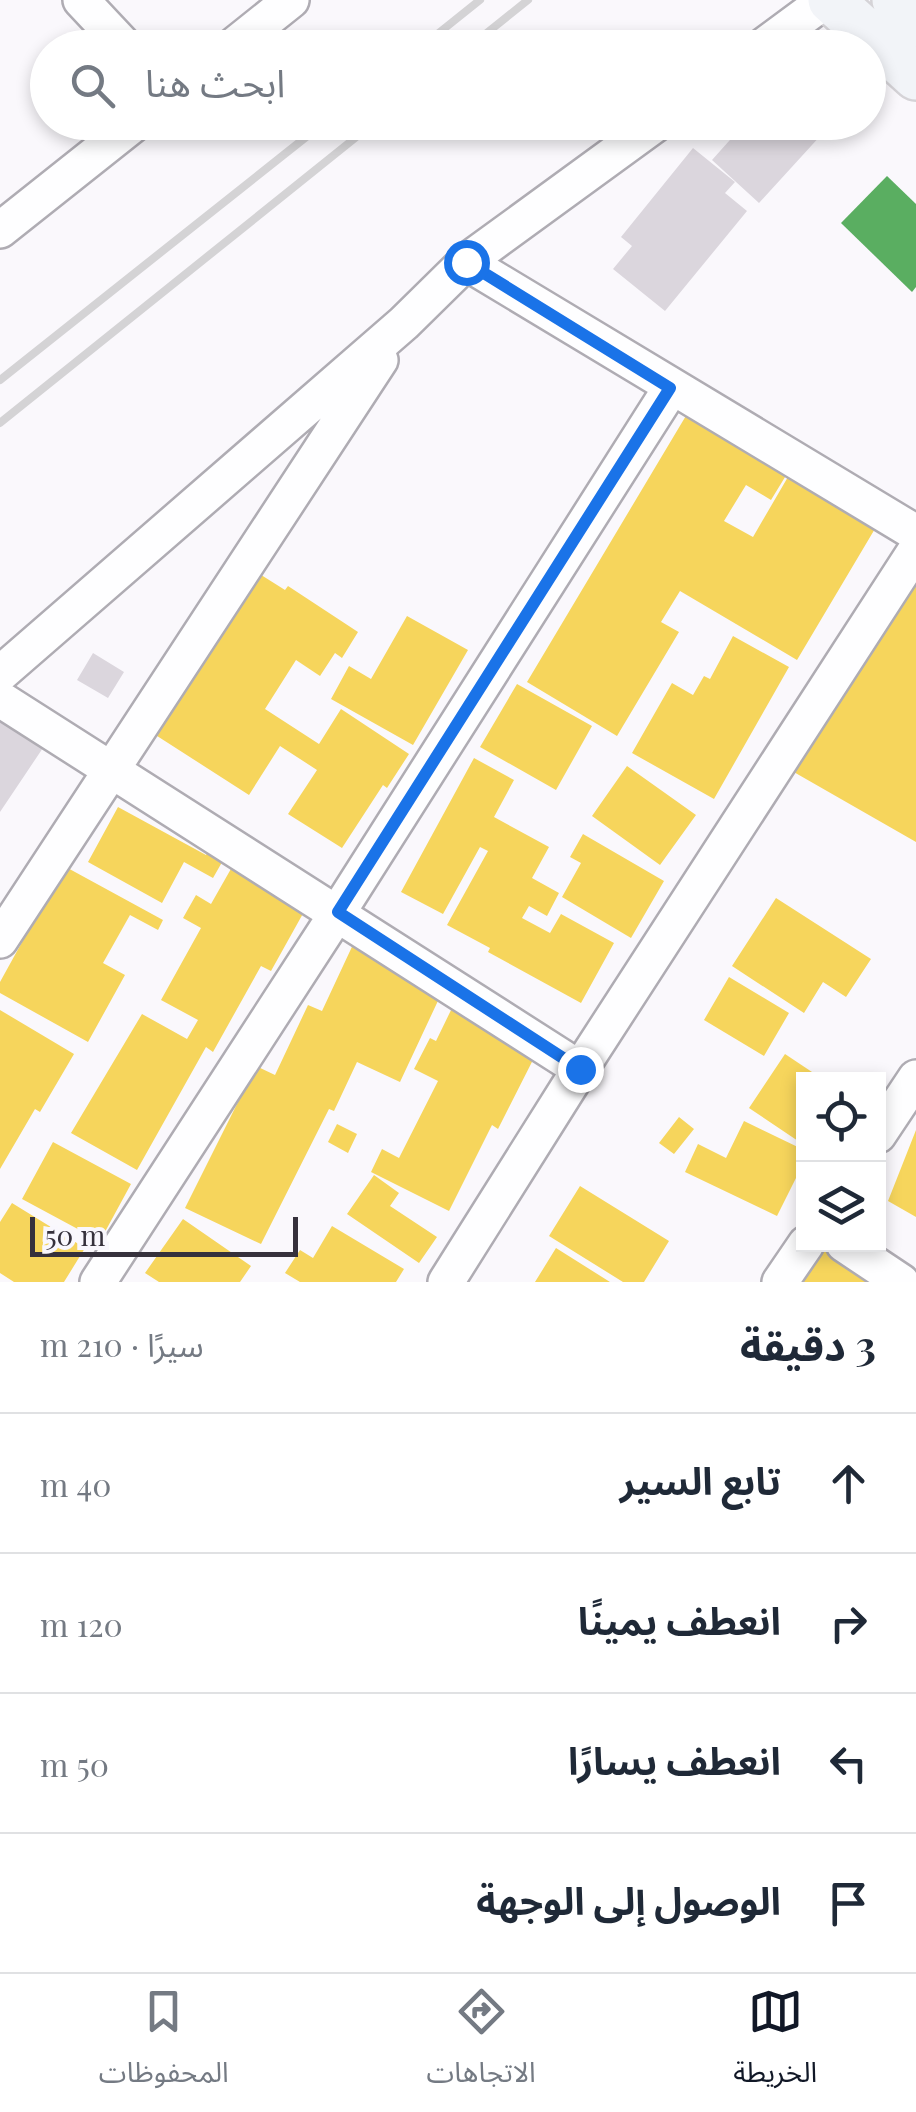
<!DOCTYPE html>
<html lang="ar">
<meta charset="utf-8">
<style>
body{margin:0;font-family:"Playfair Display","Noto Sans Arabic",serif;background:#f6f6f7;color:#1f2937;direction:rtl}
.controls{position:absolute;right:30px;bottom:30px;display:grid;overflow:hidden;border-radius:0px;box-shadow:0 5px 15px #0003}
.controls button{width:90px;height:90px;display:grid;place-items:center;padding:0;border:0;border-bottom:2px solid #e0e1e3;background:#fff;color:#1f2937;font:50px sans-serif}
.scale{position:absolute;left:30px;bottom:25px;width:268px;box-sizing:border-box;padding-left:10px;border:5px solid #36313c;border-top:0;font-size:28px;line-height:35px;white-space:nowrap;color:#36313c;-webkit-text-stroke:8px #f9f7fd;paint-order:stroke}
.stop{position:absolute;width:30px;height:30px;margin:-22px;border:8px solid #1a73e8;border-radius:50%;background:#fff}
.stop.end{background:#1a73e8;border-color:#fff;box-shadow:0 2px 10px #0008}
.list{margin:0;padding:0;list-style:none}
h2{display:flex;justify-content:space-between;align-items:center;height:130px;margin:0;padding:0 40px;font-size:42px}
h2 small{font-size:32px;font-weight:400;color:#747a83}
.list li{display:grid;grid-template-columns:65px 1fr auto;gap:30px;align-items:center;box-sizing:border-box;height:140px;padding:0 40px;border-top:2px solid #e0e1e3}
.list b{display:block;font-size:38px;white-space:nowrap}
.list em{font-size:32px;font-style:normal;color:#747a83}
.icon{flex:none;width:55px;height:55px;fill:none;stroke:currentColor;stroke-width:2;stroke-linecap:round;stroke-linejoin:round}
.map{position:relative;flex:none;width:916px;height:1282px;overflow:hidden;direction:ltr}
.search{position:absolute;background:#fff;box-shadow:0 5px 15px #0003;left:30px;right:30px;top:30px;height:110px;display:flex;align-items:center;gap:25px;box-sizing:border-box;padding:0 35px;border-radius:55px;color:#747a83;font-size:38px}
.sheet{height:690px;background:#fff}
nav{display:flex;justify-content:space-around;align-items:center;box-sizing:border-box;height:140px;border-top:2px solid #e0e1e3;background:#fff;font-size:28px;color:#747a83}
nav a{display:grid;justify-items:center;gap:5px}
nav .on{color:#111827}
.map>svg:first-child{display:block}
.homes{fill:#f6d55c}
.public{fill:#5aae61}
.building{fill:#dbd6dd}
.lines{fill:none;stroke-linecap:round;stroke-linejoin:round}
.minor-casing{stroke:#afacb3;stroke-width:40}
.major-casing{stroke:#d5d3d7;stroke-width:50}
.minor{stroke:#fefeff;stroke-width:35}
.major{stroke:#f2f4f8;stroke-width:45}
.rail{stroke:#d4d3d5;stroke-width:8}
.route{stroke:#1a73e8;stroke-width:12}
</style>
<div class="map">
<svg width="916" height="1282" viewBox="0 0 916 1282">
<rect width="100%" height="100%" fill="#faf8fc"/>
<!-- homes -->
<path class="homes" d="M693,404L793,464L771,500L746,485L724,521L753,537L792,470L879,522L797,660L680,591L661,622L679,632L617,736L527,682Z
M916,560V842L792,771Z
M258,573L285,590L288,586L358,632L342,658L335,653L320,676L296,660L265,709L319,744L341,709L409,754L387,788L383,785L342,848L288,814L317,770L280,746L249,795L154,734Z
M407,616L468,650L413,745L331,699L349,666L371,679Z
M733,636L789,667L714,799L632,753L672,683L693,695L704,676L710,679Z
M517,684L592,726L556,790L480,747Z
M474,758L514,780L494,817L549,847L532,878L559,893L547,916L529,906L522,918L550,933L561,914L614,943L581,1003L488,952L490,948L447,925L488,851L480,847L443,914L401,892Z
M627,766L696,815L660,865L592,816Z
M118,807L206,855L213,842L229,850L213,878L184,862L162,903L88,862Z
M583,834L664,881L631,938L562,897L581,863L570,857Z
M236,860L310,901L271,971L261,966L213,1052L206,1047L137,1170L71,1133L142,1014L187,1039L198,1020L161,1000L201,928L183,918L196,895L211,904Z
M64,866L163,920L158,930L130,915L103,963L125,975L88,1042L0,993V982Z
M776,898L871,959L846,997L823,982L804,1013L732,966Z
M357,936L444,988L400,1082L357,1062L334,1111L329,1109L261,1244L185,1208L256,1066L275,1075L308,1005L322,1011Z
M729,977L789,1013L764,1056L704,1020Z
M453,1006L539,1048L498,1129L492,1125L449,1211L371,1172L382,1149L399,1158L438,1081L414,1069L430,1038L436,1041Z
M0,1010L74,1054L40,1112L35,1109L0,1169Z
M785,1054L824,1080H804V1145L749,1108Z
M679,1117L694,1129L674,1154L659,1143Z
M744,1121L804,1150V1162L777,1216L685,1172L698,1144L726,1158Z
M337,1124L357,1134L348,1153L328,1142Z
M916,1130V1217L888,1201Z
M53,1142L131,1184L100,1241L22,1199Z
M374,1175L399,1193L390,1206L437,1237L419,1263L347,1214Z
M580,1186L669,1241L644,1282H623L549,1236Z
M12,1203L85,1248L64,1282H14L0,1273V1222Z
M183,1219L251,1266L240,1282H159L145,1273Z
M332,1226L404,1269L396,1282H300L285,1273L300,1250L313,1258Z
M824,1244H845L911,1282H802Z
M556,1248L610,1282H535Z"/>
<!-- public -->
<path class="public" d="M887,176L916,204V287L912,292L841,223Z"/>
<!-- building -->
<path class="building" d="M746,122H833L759,203L712,160Z
M693,148L735,182L725,193L747,211L665,311L613,269L632,246L621,237Z
M93,653L124,672L108,698L77,680Z
M0,714L55,730L0,812Z"/>
<g class="lines">
<defs>
<path id="minor" d="M81,0L126,48
M231,48L291,0
M761,48L826,0
M0,230L136,122
M466,262L916,533
M0,674L404,323L466,262L658,122
M0,699L580,1069
M0,940L380,360
M878,1135L916,1078
M844,1244L901,1282
M98,1282L338,912L671,388
M446,1282L580,1069L916,550
M780,1282L806,1244"/>
<path id="major" d="M831,0L916,77
M895,0L916,24"/>
</defs>
<!-- minor casing -->
<use href="#minor" class="minor-casing"/>
<!-- major casing -->
<use href="#major" class="major-casing"/>
<!-- minor -->
<use href="#minor" class="minor"/>
<!-- major -->
<use href="#major" class="major"/>
<!-- rail -->
<path class="rail" d="M420,48L480,0
M468,48L528,0
M0,380L325,122
M0,423L375,122"/>
</g>
<g class="lines">
<!-- route -->
<path class="route" d="M466,262L670,388L338,912L580,1069"/>
</g>
</svg>
<div class="controls">
<button><svg class="icon" aria-label="locate" viewBox="0 0 24 24"><circle cx="12" cy="12" r="6"/><path d="M12 2v4M12 18v4M2 12h4M18 12h4"/></svg></button>
<button><svg class="icon" aria-label="layers" viewBox="0 0 24 24"><path d="M12 4l9 5-9 5-9-5zM3 14l9 5 9-5"/></svg></button>
</div>
<div class="scale">50 m</div>
<div class="stop" style="left:466px;top:262px"></div>
<div class="stop end" style="left:580px;top:1069px"></div>
<div class="search"><svg class="icon" aria-label="search" viewBox="0 0 24 24"><circle cx="10" cy="10" r="6"/><path d="M15 15l6 6"/></svg>ابحث هنا</div>
</div>
<section class="sheet">
<h2>3 دقيقة<small>سيرًا · 210 m</small></h2>
<ul class="list">
<li><svg class="icon" aria-label="ahead" viewBox="0 0 24 24"><path d="M12 20V5M6 11l6-6 6 6"/></svg><div><b>تابع السير</b></div><em>40 m</em></li>
<li><svg class="icon" aria-label="right" viewBox="0 0 24 24"><path d="M7 20v-9h11M14 6l5 5-5 5"/></svg><div><b>انعطف يمينًا</b></div><em>120 m</em></li>
<li><svg class="icon" aria-label="left" viewBox="0 0 24 24"><path d="M17 20v-9H6M10 6l-5 5 5 5"/></svg><div><b>انعطف يسارًا</b></div><em>50 m</em></li>
<li><svg class="icon" aria-label="arrive" viewBox="0 0 24 24"><path d="M6 21V4h12l-3 4 3 4H6"/></svg><div><b>الوصول إلى الوجهة</b></div></li>
</ul>
</section>
<nav>
<a class="on"><svg class="icon" aria-label="map" viewBox="0 0 24 24"><path d="M3 6l6-2 6 2 6-2v14l-6 2-6-2-6 2zM9 4v14M15 6v14"/></svg>الخريطة</a>
<a><svg class="icon" aria-label="directions" viewBox="0 0 24 24"><path d="M12 3l9 9-9 9-9-9zM9 14v-3h6M13 9l2 2-2 2"/></svg>الاتجاهات</a>
<a><svg class="icon" aria-label="saved" viewBox="0 0 24 24"><path d="M7 4h10v16l-5-4-5 4z"/></svg>المحفوظات</a>
</nav>
